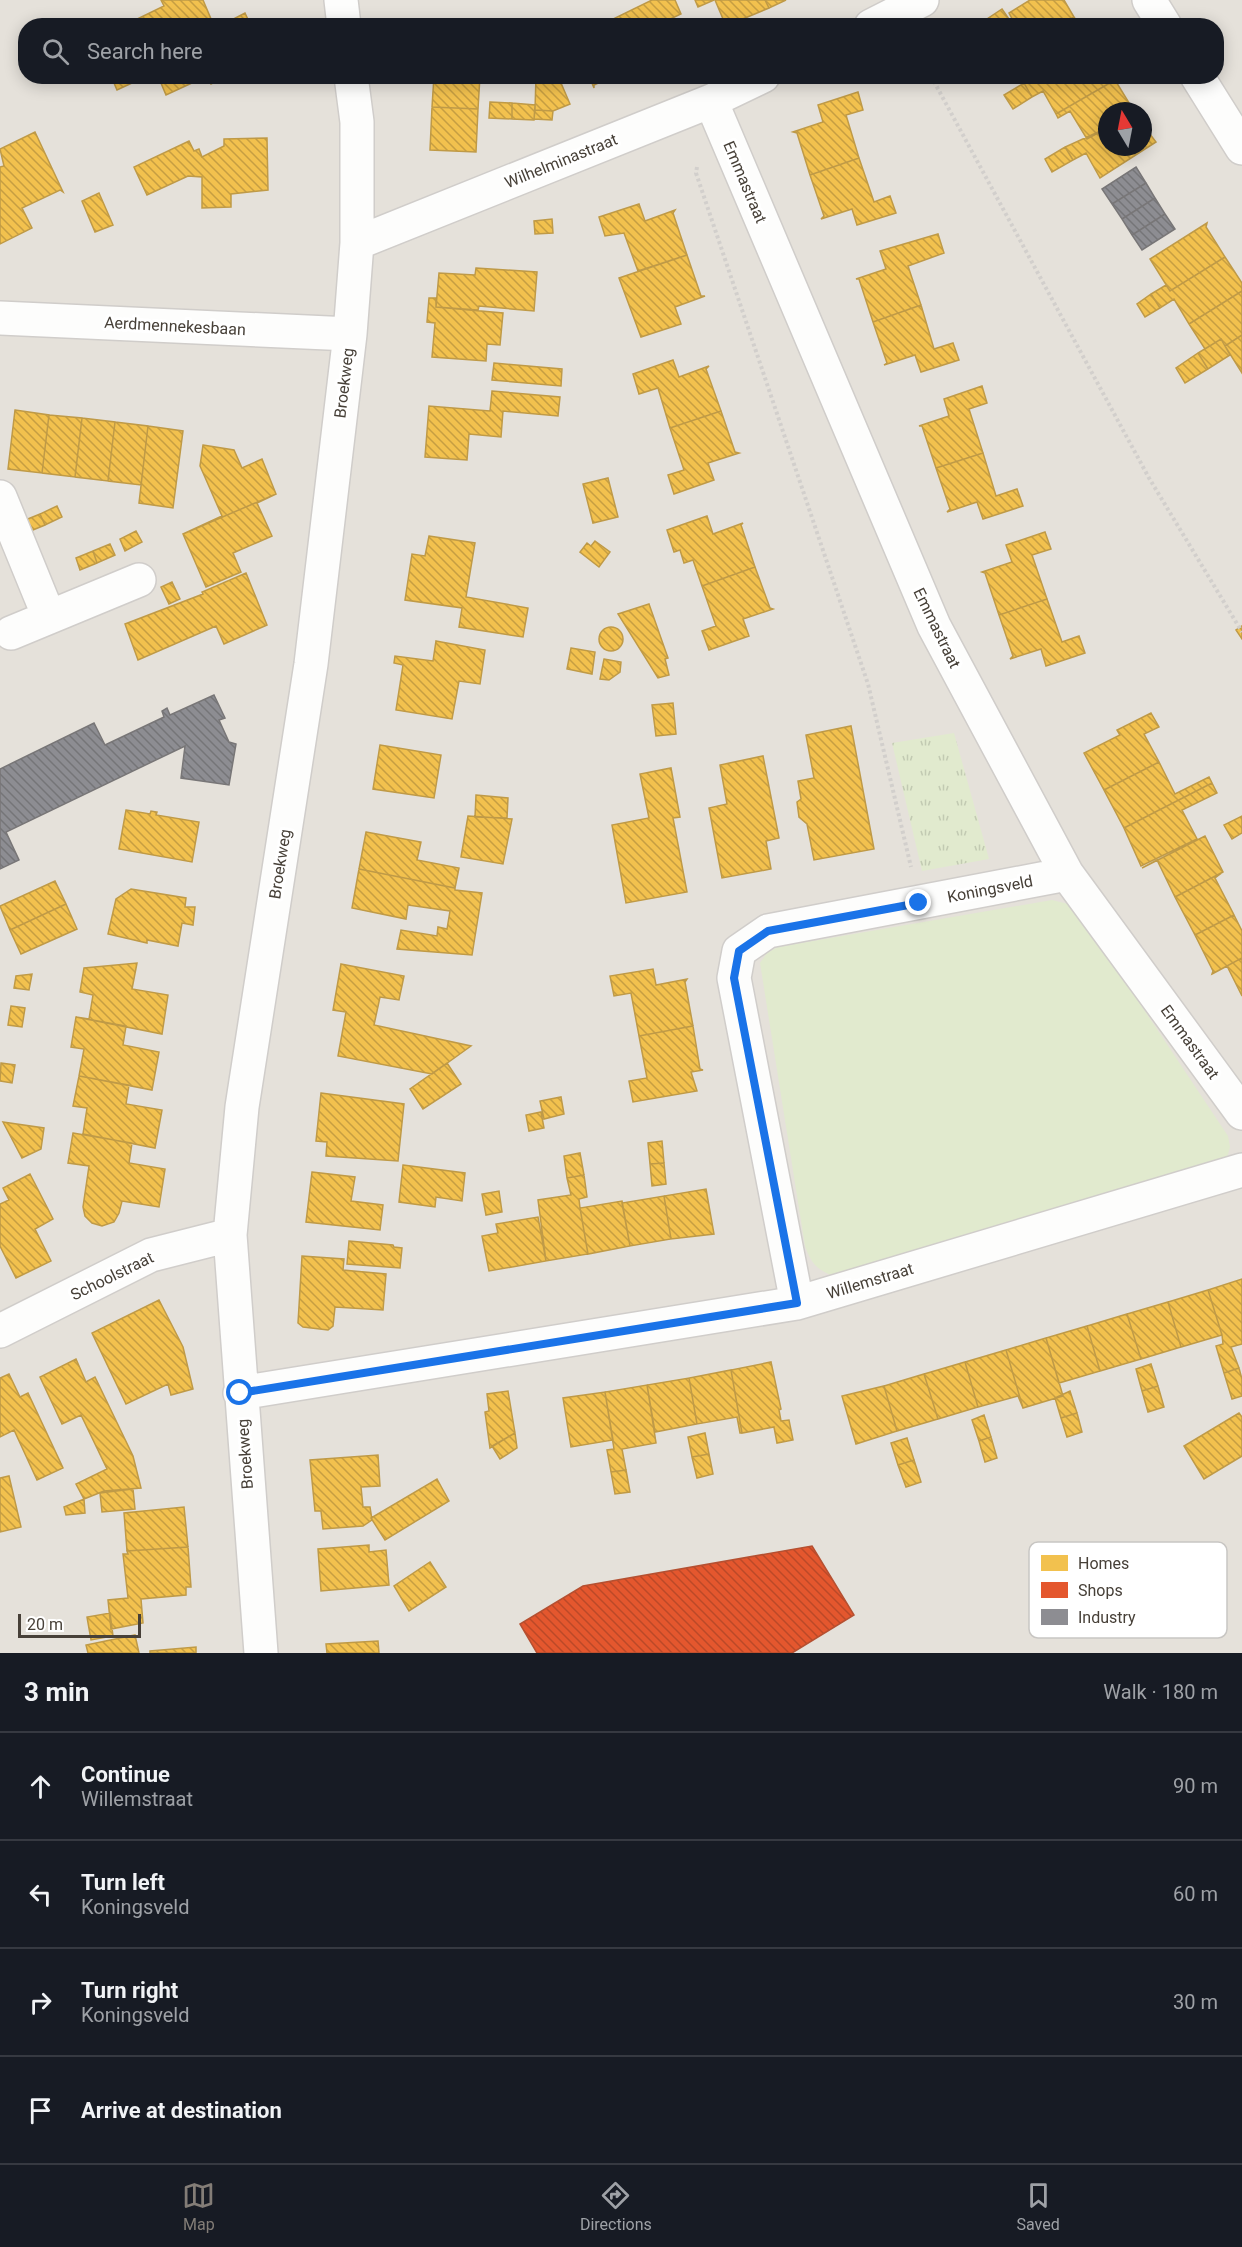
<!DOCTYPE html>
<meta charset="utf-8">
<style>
body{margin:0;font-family:Roboto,sans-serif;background:#20242c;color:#f1f3f6}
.compass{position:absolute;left:1098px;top:102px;width:54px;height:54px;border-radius:50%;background:#171b24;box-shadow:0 3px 15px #0003;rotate:350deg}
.scale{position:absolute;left:18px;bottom:15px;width:123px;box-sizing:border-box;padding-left:6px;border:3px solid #474038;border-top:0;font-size:16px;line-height:21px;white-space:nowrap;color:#474038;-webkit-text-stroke:4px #fff;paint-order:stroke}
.stop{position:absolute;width:18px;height:18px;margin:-14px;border:4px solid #1a73e8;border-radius:50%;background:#fff}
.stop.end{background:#1a73e8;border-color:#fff;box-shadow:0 2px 6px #0008}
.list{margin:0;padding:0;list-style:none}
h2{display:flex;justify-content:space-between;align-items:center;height:78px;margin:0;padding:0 24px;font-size:26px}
h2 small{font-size:20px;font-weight:400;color:#9ea1a6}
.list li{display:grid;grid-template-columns:39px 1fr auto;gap:18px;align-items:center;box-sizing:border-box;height:108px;padding:0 24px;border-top:2px solid #363941}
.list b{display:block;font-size:22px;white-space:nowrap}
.list p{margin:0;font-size:20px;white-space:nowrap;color:#9ea1a6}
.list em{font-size:20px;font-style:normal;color:#9ea1a6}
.icon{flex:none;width:33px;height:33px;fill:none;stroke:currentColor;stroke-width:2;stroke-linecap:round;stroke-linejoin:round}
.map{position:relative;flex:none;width:1242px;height:1653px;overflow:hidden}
.search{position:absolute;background:#171b24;box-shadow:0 3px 15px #0003;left:18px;right:18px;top:18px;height:66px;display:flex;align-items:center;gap:15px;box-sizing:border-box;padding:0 21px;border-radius:24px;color:#9ea1a6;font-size:22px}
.sheet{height:510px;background:#171b24}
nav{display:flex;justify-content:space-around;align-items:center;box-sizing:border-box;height:84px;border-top:2px solid #363941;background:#171b24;font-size:16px;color:#9ea1a6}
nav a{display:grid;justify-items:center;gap:3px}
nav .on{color:#837d77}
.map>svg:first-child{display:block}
.residential{fill:#e5e1da;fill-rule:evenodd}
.grass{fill:#e1eace}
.park{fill:url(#park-tufts)}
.homes{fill:url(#homes-back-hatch);stroke:#bf9a47;stroke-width:1.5}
.shops{fill:url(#shops-back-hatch);stroke:#b55031;stroke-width:1.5}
.industry{fill:url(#industry-back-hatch);stroke:#787677;stroke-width:1.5}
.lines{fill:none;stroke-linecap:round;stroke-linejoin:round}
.minor-casing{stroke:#d0cdca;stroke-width:36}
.path{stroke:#d2cfcc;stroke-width:4;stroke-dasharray:3 3;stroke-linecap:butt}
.minor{stroke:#fdfdfc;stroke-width:33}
.route{stroke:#1a73e8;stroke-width:8}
.labels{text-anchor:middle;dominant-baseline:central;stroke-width:6;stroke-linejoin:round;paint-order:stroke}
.street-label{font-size:16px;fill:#474038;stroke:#fff}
.key{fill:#fff;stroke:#c8c6c3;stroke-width:1.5}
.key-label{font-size:16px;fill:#474038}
</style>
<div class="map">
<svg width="1242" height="1653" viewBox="0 0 1242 1653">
<defs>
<pattern id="park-tufts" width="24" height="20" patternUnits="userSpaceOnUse" patternTransform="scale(1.5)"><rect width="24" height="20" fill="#e1eace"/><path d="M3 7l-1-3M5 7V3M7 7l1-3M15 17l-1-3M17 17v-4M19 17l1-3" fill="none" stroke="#c2cab2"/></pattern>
<pattern id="homes-back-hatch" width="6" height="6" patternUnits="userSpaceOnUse" patternTransform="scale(1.5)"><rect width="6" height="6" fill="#f2c14e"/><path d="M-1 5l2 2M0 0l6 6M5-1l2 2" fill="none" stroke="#c69e42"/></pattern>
<pattern id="shops-back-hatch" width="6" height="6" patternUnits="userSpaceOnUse" patternTransform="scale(1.5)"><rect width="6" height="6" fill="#e4572e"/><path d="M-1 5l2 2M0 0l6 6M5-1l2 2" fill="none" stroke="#bb4928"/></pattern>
<pattern id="industry-back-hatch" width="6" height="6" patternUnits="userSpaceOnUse" patternTransform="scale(1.5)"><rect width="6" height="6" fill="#8d8d92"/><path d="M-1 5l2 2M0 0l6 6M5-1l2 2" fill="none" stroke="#757578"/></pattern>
</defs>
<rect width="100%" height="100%" fill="#f2efec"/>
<!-- residential -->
<path class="residential" d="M0,0H1242V1653H0ZM26,26H1216V76H26ZM1107,111H1143V147H1107Z"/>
<!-- grass -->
<path class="grass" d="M1052,900L1068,904L1079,912L1228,1136L1230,1147L1227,1158L833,1276C816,1269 811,1263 805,1246L760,963L767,953L778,947Z"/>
<!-- park -->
<path class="park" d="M954,733L989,859L922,871L892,743Z"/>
<!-- homes -->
<path class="homes" d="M161,0H203L211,19L196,26H123L164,6Z
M652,0H675L681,14L664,22L666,26H616L613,19Z
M695,0H714L698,7Z
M715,0H765L769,8L726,26Z
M765,0H786L769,8Z
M1030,0H1064L1074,17L1059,26H1016L1009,13Z
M1002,9L1011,22L1005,26H987L984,21Z
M245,13L251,26H220Z
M1074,17L1080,26H1059Z
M613,19L616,26H599Z
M437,21L482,24V26H436Z
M111,76H147L117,90Z
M158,76H207L166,95Z
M208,76H228L211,84Z
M434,76H480L478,109L432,107Z
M536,76H558L570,104L553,111L535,110Z
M589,76H613L594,85V88Z
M1036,76H1112L1115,80L1056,114L1043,91L1032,97L1024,83Z
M1115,80L1134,111H1107V128L1087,139L1070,111L1058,118L1056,114Z
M1024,83L1032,97L1013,109L1004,95Z
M858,92L863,110L846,115L859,158L810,175L797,133L793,132L823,122L818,105Z
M490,102L512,103V119L489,118Z
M512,103L535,105L534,120L512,119Z
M432,107L478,109L476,152L430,150Z
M535,110L553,111L552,120L534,119Z
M1143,125L1156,142L1100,178L1086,153L1073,160L1065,147L1107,128V147H1143Z
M35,132L63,192L60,190L22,208L32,228L0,244V167L4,166L0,149Z
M267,138L268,190L231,194V207L202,208V177L188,176L147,195L134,167L189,141L194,151L199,149L202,157L224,146V139Z
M1065,147L1073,160L1052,172L1045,159Z
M859,158L874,202L890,196L896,213L857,225L852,209L821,219L824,216L810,175Z
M99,193L113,225L95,232L82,201Z
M639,204L645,221L675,210L673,213L687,255L638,271L624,233L605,236L599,217Z
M552,219L553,233L535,234L534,221Z
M1207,223L1206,227L1225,257L1170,291L1150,259Z
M938,234L944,253L908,266L921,305L873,322L859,279H856L886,269L880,251Z
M687,255L701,296H705L675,307L681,324L641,337L619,278Z
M1225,257L1242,283V291L1189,324L1174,299L1160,308L1151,294L1166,285L1170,291Z
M476,268L537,272L534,311L479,306L478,310L436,307L439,273L475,275Z
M1242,291V335L1225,346L1221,339L1205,349L1189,324Z
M1151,294L1160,308L1145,317L1137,304Z
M429,298H436V307L503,313L500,345L487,344L486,361L432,357L435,323L427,322Z
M921,305L934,349L953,343L959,360L921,372L915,355L884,365L887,363L873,322Z
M1242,335V373L1225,346Z
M1221,339L1230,355L1208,369L1198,353Z
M1198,353L1208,369L1185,383L1176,368Z
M673,360L679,377L709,366L706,369L721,411L670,428L658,388L639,394L633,374Z
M494,363L562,369L561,386L492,380Z
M982,386L987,403L969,409L983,453L936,468L922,426H919L949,416L944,399Z
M492,391L560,397L558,416L503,411L501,437L469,434L467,460L425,457L429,406L490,411Z
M15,410L49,415L42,473L8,469Z
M721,411L735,452L739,453L708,463L714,480L674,494L668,475L684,470L670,428Z
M49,415L82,418L75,477L42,473Z
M82,418L115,422L108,481L75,477Z
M115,422L148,426L141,485L108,481Z
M148,426L183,431L173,508L139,503Z
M203,445L234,450L242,468L262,459L276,494L183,534L222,516L200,466Z
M983,453L996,496L1017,489L1023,506L983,519L977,502L947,512L950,509L936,468Z
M608,478L618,517L593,523L583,484Z
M276,494L257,503L272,536L233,553L241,572L206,587L183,534Z
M57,506L62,517L45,525L40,514Z
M40,514L45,525L28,532L23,521Z
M707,516L713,534L743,523L741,525L755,567L702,586L693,560L684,563L680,550L674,552L667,530Z
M136,531L142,542L125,551L120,539Z
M1045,532L1051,549L1032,555L1047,599L999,615L985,573L982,572L1012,562L1006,545Z
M429,536L475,543L466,597L528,608L523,637L459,627L462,608L405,600L412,554L425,556Z
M595,541L610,552L599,567L580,552L587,543L591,546Z
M110,544L115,555L97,563L93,551Z
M93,551L97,563L80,570L76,558Z
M755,567L770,608L773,609L743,619L749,636L709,650L702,631L716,626L702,586Z
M246,573L267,625L224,644L216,626L138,660L125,624L203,594L202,592Z
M172,582L180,599L169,604L161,587Z
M1047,599L1062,642L1079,636L1085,653L1046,666L1041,649L1010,659L1013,656L999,615Z
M649,604L668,658L665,659L669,675L658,678L618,614Z
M1242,626V639L1236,630Z
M599 639a12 12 0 1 1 24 0a12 12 0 1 1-24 0Z
M436,641L485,650L480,684L459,681L452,719L396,710L403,665L394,663L395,656L433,661Z
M571,648L595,652L592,674L567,669Z
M604,659L621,662L620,672L609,680L600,679Z
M673,703L676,734L656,736L652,705Z
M1151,713L1159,727L1144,734L1159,762L1104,790L1084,753L1120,735L1117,730Z
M851,726L874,849L814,860L807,824L799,817L797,802L801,799L798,781L814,778L806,735Z
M380,745L441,755L434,798L373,789Z
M763,756L779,838L766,841L771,869L722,878L709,808L727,804L720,765Z
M1159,762L1175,794L1209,777L1212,783L1124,828L1104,790Z
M671,768L680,817L673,818L687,892L626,903L612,825L649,818L640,774Z
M1212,783L1217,793L1182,810L1197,839L1141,866L1124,828Z
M476,795L508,798L507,818L475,817Z
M126,810L150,814L151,811L157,812L156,815L199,822L192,862L119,849Z
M468,816L512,819L503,864L461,857Z
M1242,816V833L1232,839L1224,825Z
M366,832L421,842L417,860L459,868L455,888L359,869Z
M1205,836L1223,872L1175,897L1157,860L1142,868Z
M359,869L455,888V890L482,893L472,955L397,949L401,930L437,936L438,927L447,929L450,911L408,905L406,919L352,908Z
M1223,872L1215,878L1234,915L1195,935L1175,897Z
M55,881L66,904L10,930L0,906Z
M131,889L186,898L185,907H195L193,925L182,923L178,946L147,940V943L108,934L116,899Z
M66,904L77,929L21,954L10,930Z
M1234,915L1242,931V958L1212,974L1213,971L1195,935Z
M1242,958V996L1227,966L1212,974Z
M137,963L132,989L168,995L162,1034L76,1017L89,1019L93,995L80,992L84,968Z
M341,964L404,976L399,1000L380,997L374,1025L471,1046L432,1074L338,1056L346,1012L333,1010Z
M653,969L656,985L687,979L685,982L693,1026L639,1036L631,993L614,996L610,976Z
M32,974L29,990L14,988L16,976Z
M11,1006L25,1008L22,1027L8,1025Z
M76,1017L126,1026L123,1045L159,1052L152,1090L79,1076L84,1049L71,1047Z
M693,1026L700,1069L703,1070L691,1072L697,1091L633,1102L629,1081L647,1078L639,1036Z
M1,1063L15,1065L12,1083L0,1081Z
M447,1063L461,1084L423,1109L410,1089Z
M79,1076L129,1085L126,1104L162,1110L155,1148L83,1134L87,1108L73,1106Z
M321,1093L404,1104L398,1161L326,1156L327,1142L316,1141Z
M561,1097L564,1114L544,1119L540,1101Z
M541,1112L544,1128L529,1131L526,1115Z
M3,1122L44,1128L41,1149L22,1158Z
M73,1133L132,1143L129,1163L165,1169L159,1207L122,1201L119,1213L114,1222L102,1226L92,1223L85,1216L83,1207L89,1166L68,1163Z
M662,1141L664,1163L650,1164L648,1143Z
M580,1153L584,1175L567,1178L564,1156Z
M664,1163L666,1184L652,1186L650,1164Z
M403,1165L465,1173L462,1201L436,1197L435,1207L399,1202Z
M312,1172L355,1177L351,1201L383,1205L380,1230L306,1222Z
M30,1174L53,1219L35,1229L51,1261L16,1278L0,1246V1204L9,1200L3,1188Z
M584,1175L587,1197L579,1199L580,1208L588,1254L546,1261L538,1200L571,1195L567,1178Z
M706,1189L714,1234L671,1239L664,1196Z
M499,1191L502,1212L486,1215L482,1194Z
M664,1196L671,1239L630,1246L622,1203Z
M622,1201L630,1246L588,1254L580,1208Z
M538,1217L546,1261L489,1271L482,1236L498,1233L496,1224Z
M349,1241L393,1245L394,1247L402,1248L400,1268L347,1264Z
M302,1256L344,1259L343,1270L386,1274L383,1310L335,1307L333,1326L328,1330L303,1327L298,1323Z
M1242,1279V1344L1231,1347L1239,1368L1224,1373L1216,1346L1223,1344L1222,1335L1208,1290Z
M1208,1290L1222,1335L1181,1347L1168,1302Z
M159,1300L183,1347L193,1389L171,1395L168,1384L126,1404L92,1333Z
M1168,1302L1181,1347L1141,1359L1127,1314Z
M1127,1314L1141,1359L1100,1371L1087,1326Z
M1087,1326L1100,1371L1059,1383L1046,1338Z
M1046,1338L1063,1396L1023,1408L1006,1350Z
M1006,1350L1023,1408L1018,1396L978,1407L965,1362Z
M76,1359L86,1382L95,1377L133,1456L141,1488L104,1491L84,1499L76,1484L107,1469L81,1415L62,1424L40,1377Z
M771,1362L781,1409L779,1410L781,1421L789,1420L793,1440L777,1443L774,1427L742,1433L731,1370Z
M965,1362L978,1407L938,1419L924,1374Z
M1151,1364L1158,1386L1142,1391L1136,1369Z
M1239,1368L1242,1379V1396L1232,1399L1224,1373Z
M731,1370L742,1433H740L737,1417L697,1424L689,1378Z
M9,1374L20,1397L28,1393L63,1468L37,1480L14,1430L0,1437V1378Z
M924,1374L938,1419L897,1431L884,1386Z
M689,1378L697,1424L655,1432L647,1385Z
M647,1385L656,1443L622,1449L626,1470L611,1472L607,1450L614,1449L605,1392Z
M884,1386L897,1431L856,1444L842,1396Z
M1158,1386L1164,1407L1148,1412L1142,1391Z
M508,1391L515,1433L490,1448L485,1412L489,1411L487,1394Z
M1070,1391L1077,1413L1061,1418L1055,1398Z
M605,1392L613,1440L571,1447L563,1398Z
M1077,1413L1082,1432L1067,1437L1061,1418Z
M1239,1413L1242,1417V1456L1204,1479L1184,1446Z
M984,1415L991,1437L979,1441L972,1420Z
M515,1433L517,1448L500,1459L492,1446Z
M705,1433L709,1454L692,1457L688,1437Z
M991,1437L997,1458L985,1462L979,1441Z
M907,1438L914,1460L898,1465L891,1443Z
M709,1454L713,1474L697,1478L692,1457Z
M378,1455L380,1486L361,1487L363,1507H370L372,1520L363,1526L323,1529L321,1511H315L310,1460Z
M914,1460L921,1482L906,1487L898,1465Z
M626,1470L630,1492L615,1494L611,1472Z
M9,1476L21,1527L0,1532V1478Z
M437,1479L449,1501L385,1540L371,1518Z
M133,1489L135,1509L102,1512L100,1493Z
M84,1499L85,1513L66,1515L64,1507Z
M184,1507L188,1547L127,1551L124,1513Z
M369,1545V1552L386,1550L389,1585L321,1591L318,1549Z
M188,1547L191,1587H186V1595L141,1599L143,1623L111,1629L108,1600L128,1598L123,1554H128L127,1551Z
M430,1562L446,1587L409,1611L394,1586Z
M110,1613L113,1636L91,1640L87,1617Z
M135,1635L139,1653H88L86,1645Z
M378,1641L379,1653H327L326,1644Z
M196,1647V1653H150V1651Z"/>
<!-- shops -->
<path class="shops" d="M812,1546L854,1615L792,1653H537L520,1624L583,1586Z"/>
<!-- industry -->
<path class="industry" d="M1136,167L1146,183L1112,204L1102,189Z
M1146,183L1155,198L1122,219L1112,204Z
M1155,198L1165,214L1132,235L1122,219Z
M1165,214L1175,229L1142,250L1132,235Z
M214,695L225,718L219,720L229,742L236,744L229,785L181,778L185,746L6,832L19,860L0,869V769L94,723L105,745L164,717L162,711L167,708L170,715Z"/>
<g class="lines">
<defs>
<path id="minor" d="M341,0L344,26
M1149,0L1165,26
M871,26L922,0
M1197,76L1242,148
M711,101L934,626L1067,874L1242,1113
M357,243L711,101L763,76
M0,318L350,334
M0,497L49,617
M11,633L139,580
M797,1303L734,978L739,951L768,931L1067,874
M0,1331L151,1255L230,1235
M240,1393L797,1303L1242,1170
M261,1653L230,1235L242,1107L311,664L350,334L357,243V122L351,76"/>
</defs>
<!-- minor casing -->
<use href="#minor" class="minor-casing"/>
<!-- path -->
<path class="path" d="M931,76L1149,478L1242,632
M697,167L696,173L868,684L911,867"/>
<!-- minor -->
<use href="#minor" class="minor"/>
</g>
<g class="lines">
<!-- route -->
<path class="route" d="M240,1393L797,1303L734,978L739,951L768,931L919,903"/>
</g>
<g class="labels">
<!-- street labels -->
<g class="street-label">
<text transform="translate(561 161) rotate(-22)">Wilhelminastraat</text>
<text transform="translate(745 182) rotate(67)">Emmastraat</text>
<text transform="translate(175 326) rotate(3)">Aerdmennekesbaan</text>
<text transform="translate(344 383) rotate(-83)">Broekweg</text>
<text transform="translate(937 628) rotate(64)">Emmastraat</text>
<text transform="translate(280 864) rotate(-81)">Broekweg</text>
<text transform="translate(990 889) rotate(-11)">Koningsveld</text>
<text transform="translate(1190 1042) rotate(54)">Emmastraat</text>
<text transform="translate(112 1276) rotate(-26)">Schoolstraat</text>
<text transform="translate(870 1281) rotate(-17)">Willemstraat</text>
<text transform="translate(245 1454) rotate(-94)">Broekweg</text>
</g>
</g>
<!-- legend -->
<rect x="1029" y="1542" width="198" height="96" rx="9" class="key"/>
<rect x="1041" y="1555" width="27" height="16" fill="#f2c14e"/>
<rect x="1041" y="1582" width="27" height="16" fill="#e4572e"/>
<rect x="1041" y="1609" width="27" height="16" fill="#8d8d92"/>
<g class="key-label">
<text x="1078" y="1569">Homes</text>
<text x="1078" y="1596">Shops</text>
<text x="1078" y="1623">Industry</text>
</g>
</svg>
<svg class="compass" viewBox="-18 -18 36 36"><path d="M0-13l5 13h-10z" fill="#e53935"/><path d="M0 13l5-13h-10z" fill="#9ea1a6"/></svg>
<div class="scale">20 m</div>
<div class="stop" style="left:240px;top:1393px"></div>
<div class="stop end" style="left:919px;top:903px"></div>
<div class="search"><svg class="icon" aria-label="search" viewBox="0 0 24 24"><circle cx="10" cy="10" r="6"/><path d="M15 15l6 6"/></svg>Search here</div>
</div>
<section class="sheet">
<h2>3 min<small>Walk · 180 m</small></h2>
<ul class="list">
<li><svg class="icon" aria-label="ahead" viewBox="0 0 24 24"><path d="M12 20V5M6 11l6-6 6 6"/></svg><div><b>Continue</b><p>Willemstraat</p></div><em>90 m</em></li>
<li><svg class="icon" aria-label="left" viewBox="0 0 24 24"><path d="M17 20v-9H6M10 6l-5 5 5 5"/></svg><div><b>Turn left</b><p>Koningsveld</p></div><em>60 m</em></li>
<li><svg class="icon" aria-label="right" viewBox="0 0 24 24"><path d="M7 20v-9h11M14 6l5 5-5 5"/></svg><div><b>Turn right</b><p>Koningsveld</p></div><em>30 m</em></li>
<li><svg class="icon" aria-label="arrive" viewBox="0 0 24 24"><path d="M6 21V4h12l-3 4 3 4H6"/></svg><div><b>Arrive at destination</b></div></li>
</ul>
</section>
<nav>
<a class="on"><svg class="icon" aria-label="map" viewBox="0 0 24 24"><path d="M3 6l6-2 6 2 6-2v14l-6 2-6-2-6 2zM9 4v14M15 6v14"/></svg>Map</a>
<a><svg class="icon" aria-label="directions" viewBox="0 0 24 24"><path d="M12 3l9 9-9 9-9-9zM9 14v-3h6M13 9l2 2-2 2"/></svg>Directions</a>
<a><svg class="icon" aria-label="saved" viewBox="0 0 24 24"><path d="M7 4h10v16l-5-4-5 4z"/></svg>Saved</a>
</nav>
